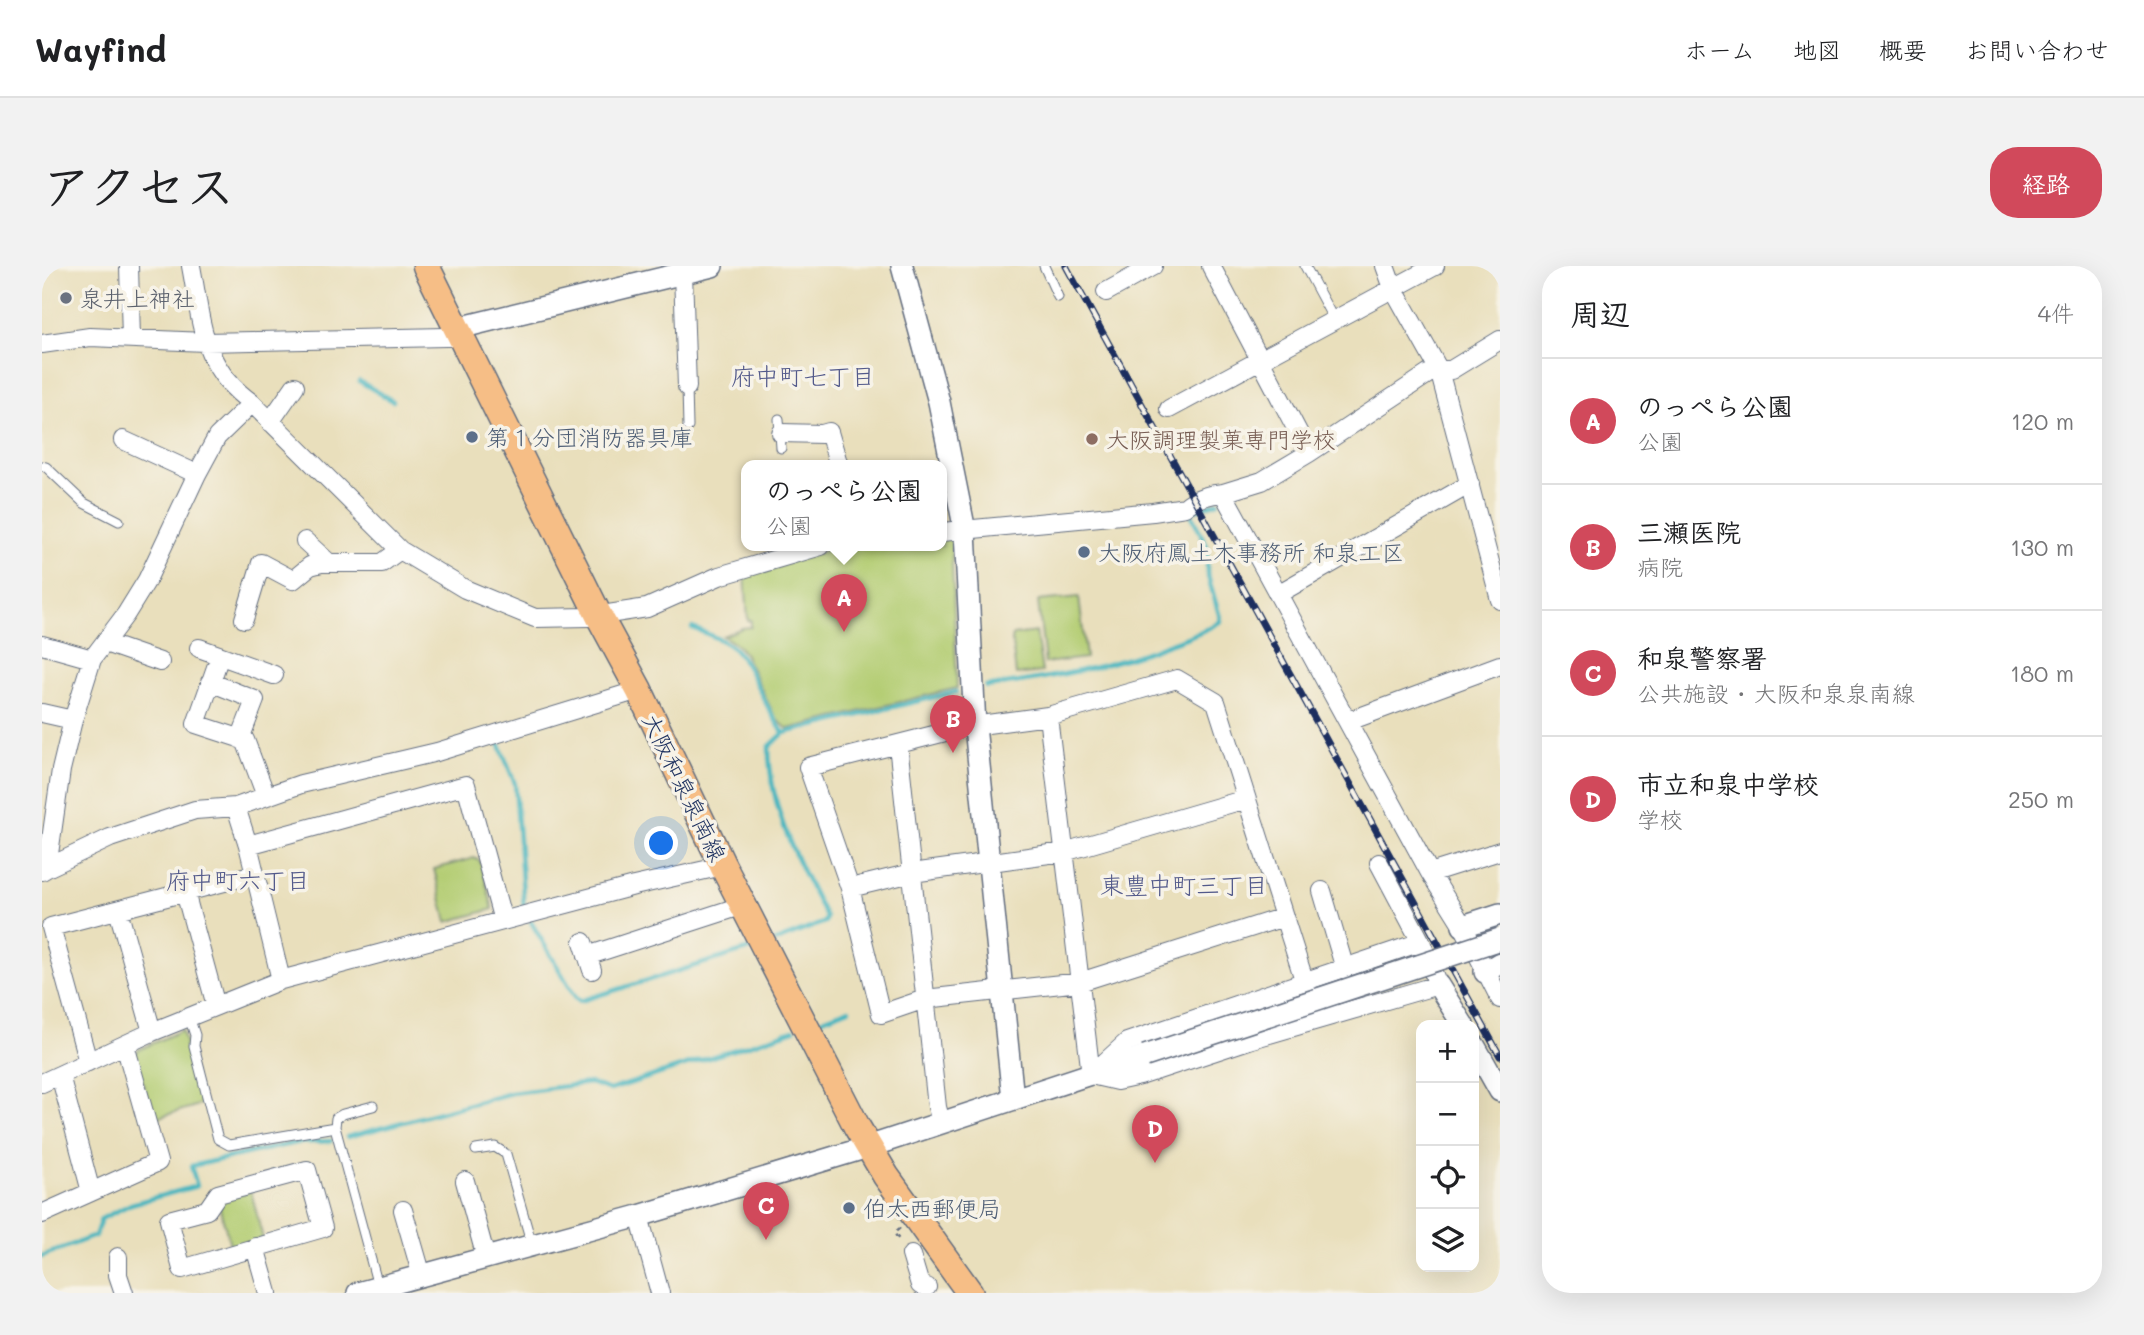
<!DOCTYPE html>
<html lang="ja">
<meta charset="utf-8">
<style>
body{margin:0;font-family:Mali,"Klee One",sans-serif;background:#f2f2f2;color:#202124}
.controls{position:absolute;right:21px;bottom:21px;display:grid;overflow:hidden;border-radius:14px;box-shadow:0 7px 28px #0002}
.controls button{width:63px;height:63px;display:grid;place-items:center;padding:0;border:0;border-bottom:2px solid #e0e0e0;background:#fff;color:#202124;font:35px sans-serif}
.you{position:absolute;left:620px;top:578px;width:24px;height:24px;margin:-18px;border:5px solid #fff;border-radius:50%;background:#1a73e8;box-shadow:0 0 0 10px #1a73e833}
.badge{display:grid;place-items:center;width:46px;height:46px;border-radius:50%;background:#d1495b;color:#fff;font-size:23px;font-weight:700}
.pin{position:absolute;translate:-50% -58px;filter:drop-shadow(0 2px 4px #0008)}
.pin::after{content:'';position:absolute;top:37px;width:24px;height:21px;background:inherit;clip-path:polygon(0 0,100% 0,50% 100%)}
.popup{position:absolute;left:699px;top:194px;width:206px;height:91px;box-sizing:border-box;display:grid;place-content:center;border-radius:14px;background:#fff;filter:drop-shadow(0 2px 5px #0005);font-size:23px;white-space:nowrap;color:#757577}
.popup b{font-size:26px;color:#202124}
.popup::after{content:'';position:absolute;left:50%;top:100%;margin-left:-14px;border:14px solid transparent;border-top-color:#fff}
.list{margin:0;padding:0;list-style:none}
h2{display:flex;justify-content:space-between;align-items:center;height:91px;margin:0;padding:0 28px;font-size:30px}
h2 small{font-size:23px;font-weight:400;color:#757577}
.list li{display:grid;grid-template-columns:46px 1fr auto;gap:21px;align-items:center;box-sizing:border-box;height:126px;padding:0 28px;border-top:2px solid #e0e0e0}
.list b{display:block;font-size:26px;white-space:nowrap}
.list p{margin:0;font-size:23px;white-space:nowrap;color:#757577}
.list em{font-size:23px;font-style:normal;color:#757577}
.icon{flex:none;width:38px;height:38px;fill:none;stroke:currentColor;stroke-width:2;stroke-linecap:round;stroke-linejoin:round}
.map{position:relative;flex:none;width:1458px;height:1027px;overflow:hidden;border-radius:28px}
header{display:flex;align-items:center;gap:42px;box-sizing:border-box;height:98px;padding:0 35px;background:#fff;border-bottom:2px solid #e0e0e0}
header strong{font-size:33px}
nav{display:flex;gap:38px;margin-inline-start:auto;font-size:24px}
.intro{display:flex;align-items:center;justify-content:space-between;box-sizing:border-box;height:168px;padding:0 42px}
h1{margin:0;font-size:49px}
.button{padding:18px 32px;border-radius:28px;background:#d1495b;color:#fff;font-size:24px;font-weight:700}
main{display:flex;gap:42px;padding:0 42px}
aside{flex:1;background:#fff;border-radius:28px;box-shadow:0 7px 28px #0002}
.map>svg:first-child{display:block}
.green{fill:#b4cd73;stroke:#687e68;stroke-width:2}
.lines{fill:none;stroke-linecap:round;stroke-linejoin:round}
.stream{stroke:#47b6c0;stroke-width:4.5}
.service-casing{stroke:#636d7f;stroke-width:11}
.minor-casing{stroke:#636d7f;stroke-width:20}
.tertiary-casing{stroke:#636d7f;stroke-width:24}
.primary-casing{stroke:#636d7f;stroke-width:29}
.path{stroke:#636d7f;stroke-width:2.5;stroke-dasharray:5 5;stroke-linecap:butt}
.service{stroke:#fff;stroke-width:9}
.minor{stroke:#fff;stroke-width:18}
.tertiary{stroke:#fff;stroke-width:21}
.primary{stroke:#f6be86;stroke-width:26}
.rail-casing{stroke:#1b2f5e;stroke-width:7}
.rail{stroke:#f7f3e8;stroke-width:4.5;stroke-dasharray:13;stroke-linecap:butt}
.tertiary-bridge-casing{stroke:#636d7f;stroke-width:24;stroke-linecap:butt}
.tertiary-bridge{stroke:#fff;stroke-width:21}
.worship-dot{fill:#6b7280;stroke:#f7f3e8;stroke-width:2.5}
.service-dot{fill:#5c6f8a;stroke:#f7f3e8;stroke-width:2.5}
.education-dot{fill:#8d6e63;stroke:#f7f3e8;stroke-width:2.5}
.labels{text-anchor:middle;dominant-baseline:central;stroke-width:7;stroke-linejoin:round;paint-order:stroke}
.worship-label{font-size:23px;fill:#5b616d;stroke:#f7f3e8;text-anchor:start}
.service-label{font-size:23px;fill:#4e5e75;stroke:#f7f3e8;text-anchor:start}
.education-label{font-size:23px;fill:#785e54;stroke:#f7f3e8;text-anchor:start}
.street-label{font-size:23px;fill:#1b2f5e;stroke:#f7f3e8}
.neighbourhood-label{font-size:24px;fill:#535a8b;stroke:#f7f3e8}
</style>
<header>
<strong>Wayfind</strong>
<nav><a>ホーム</a><a>地図</a><a>概要</a><a>お問い合わせ</a></nav>
</header>
<div class="intro"><h1>アクセス</h1><a class="button">経路</a></div>
<main>
<div class="map">
<svg width="1458" height="1027" viewBox="0 0 1458 1027">
<rect width="100%" height="100%" fill="#f7f3e8"/>
<filter id="ink" filterUnits="userSpaceOnUse"><feTurbulence type="fractalNoise" baseFrequency=".0143" numOctaves="2"/><feDisplacementMap in="SourceGraphic" scale="14" xChannelSelector="R" yChannelSelector="G"/><feConvolveMatrix kernelMatrix="1 2 1 2 8 2 1 2 1" color-interpolation-filters="sRGB"/></filter>
<filter id="wash" filterUnits="userSpaceOnUse"><feTurbulence type="fractalNoise" baseFrequency=".00686" numOctaves="4" result="noise"/><feDisplacementMap in="SourceGraphic" scale="28" xChannelSelector="R" yChannelSelector="G"/><feGaussianBlur stdDeviation="1.57" result="paint"/><feColorMatrix in="noise" values="0 0 0 0 0 0 0 0 0 0 0 0 0 0 0 0 0 1.4 0 .05"/><feComposite in="paint" operator="in"/></filter>
<g filter="url(#wash)">
<rect width="100%" height="100%" fill="#e9dfbc"/>
<!-- green -->
<path class="green" d="M909,270L915,422L746,463L734,453L702,387L695,379L681,370L700,362L709,361V354L706,355L703,308L800,280H900V271Z
M1037,331L1044,392L1003,397L996,335Z
M994,366L1000,406L974,409L970,375L971,369Z
M432,592L438,595L451,643L405,656L392,603Z
M140,764L160,838L111,853L93,789L96,784Z
M209,925L221,973L189,982L177,939L181,933Z"/>
<g class="lines">
<!-- stream -->
<path class="stream" d="M317,115L351,135
M650,362C663,367 678,372 690,381C709,397 723,444 742,467
M944,421C1008,412 1070,401 1129,377C1147,371 1163,365 1179,355L1165,307V280L1148,246L1176,236
M451,476L457,477L473,518L482,642
M489,656L534,732L538,735L708,683
M734,675L783,656L784,651C756,598 727,542 727,481L742,467L914,426
M773,756L807,743
M305,871L469,827L548,817L568,824L752,764
M0,990L53,970L59,953L89,938L155,920L149,900L253,877L289,875"/>
</g>
</g>
<g filter="url(#ink)">
<g class="lines">
<defs>
<path id="service" d="M1002,0L1016,31
M1263,0L1292,54
M645,121L646,161
M737,153L739,182
M0,200L4,201L42,237L77,255
M147,751L153,769L152,780L176,873L187,879L293,861L336,1020
M293,861L294,852L301,848L331,840
M434,884L453,881L464,888L490,979"/>
<path id="minor" d="M87,0L89,73
M149,0C160,57 159,101 210,137L358,284L423,323L493,352L547,351L605,342L677,310L779,280
M1169,0L1267,187
M1343,0L1351,22L1397,104L1458,334
M641,7L645,121
M1064,26L1111,0
M1458,74L1409,104H1397L1386,108L1267,187L1220,215L1181,227L1388,607L1421,660L1458,733
M0,78L48,71L163,76L404,71H413L416,65
M1127,143L1393,0
M228,156L253,120
M739,167L780,168L787,166L797,200
M81,174L155,208
M900,266L1111,246L1143,241C1152,232 1169,228 1181,227
M263,275L287,297
M1236,328L1428,218
M202,353L219,297L251,314L268,300L279,297H340L358,284
M64,375L69,379L118,396
M0,379L50,393
M157,382L232,409
M178,390L154,458L203,474L224,530
M168,416L213,434L198,473
M0,447L31,454
M1006,450L1049,809
M1307,455L1458,399
M856,478L895,841L899,856
M1204,533L1022,586L870,607L808,622L766,501L923,461L1006,450L1135,413L1174,436L1263,717
M194,541L259,518L395,486L597,424
M206,579L424,519L461,655
M1337,597L1379,676
M5,602L68,572L153,544L194,541L206,579L239,714
M0,605L5,602L19,504L31,454L50,393L84,348L105,314L155,208L175,171L210,137
M1388,607L1458,585
M808,622L839,748L883,733L1038,716L1242,651
M1280,625L1303,703
M143,626L174,740
M76,644L110,766
M541,676L550,704
M1379,676L1396,719L1210,773L1098,810L1075,815L1049,809L1085,776Z
M545,690L702,639
M46,796L9,661L213,608
M18,809L49,926
M0,817L110,766L239,714L592,620L681,600
M265,904L281,962L140,1003L127,954L165,944L176,928Z
M423,915L444,992
M361,944L380,1010
M0,948L116,896L83,779
M597,950L618,1027
M213,981L226,1027
M869,989L878,1019L885,1021
M76,991V1009L82,1027"/>
<path id="tertiary" d="M860,0L897,136L923,265L933,460L971,833
M416,65L429,59L670,0
M1421,660L1458,648
M1443,706L1458,697
M1396,719L1421,759
M1432,779L1458,825
M316,1027L597,950L826,881L1103,790"/>
<path id="primary" d="M384,0L557,350L597,424L681,600L815,861L844,910L928,1027"/>
</defs>
<!-- service casing -->
<use href="#service" class="service-casing"/>
<!-- minor casing -->
<use href="#minor" class="minor-casing"/>
<!-- tertiary casing -->
<use href="#tertiary" class="tertiary-casing"/>
<!-- primary casing -->
<use href="#primary" class="primary-casing"/>
<!-- path -->
<path class="path" d="M858,962L852,967L858,975"/>
<!-- service -->
<use href="#service" class="service"/>
<!-- minor -->
<use href="#minor" class="minor"/>
<!-- tertiary -->
<use href="#tertiary" class="tertiary"/>
<!-- primary -->
<use href="#primary" class="primary"/>
<defs>
<path id="rail" d="M1024,0L1458,790"/>
</defs>
<!-- rail casing -->
<use href="#rail" class="rail-casing"/>
<!-- rail -->
<use href="#rail" class="rail"/>
<defs>
<path id="tertiary-bridge" d="M1103,790L1458,673"/>
</defs>
<!-- tertiary-bridge casing -->
<use href="#tertiary-bridge" class="tertiary-bridge-casing"/>
<!-- tertiary-bridge -->
<use href="#tertiary-bridge" class="tertiary-bridge"/>
</g>
</g>
<!-- markers -->
<circle class="worship-dot" cx="24" cy="32" r="7"/>
<g class="service-dot">
<circle cx="430" cy="171" r="7"/>
<circle cx="1042" cy="286" r="7"/>
<circle cx="807" cy="942" r="7"/>
</g>
<circle class="education-dot" cx="1050" cy="173" r="7"/>
<g class="labels">
<!-- worship labels -->
<g class="worship-label">
<text x="38" y="32">泉井上神社</text>
</g>
<!-- service labels -->
<g class="service-label">
<text x="444" y="171">第１分団消防器具庫</text>
<text x="1056" y="286">大阪府鳳土木事務所 和泉工区</text>
<text x="821" y="942">伯太西郵便局</text>
</g>
<!-- education labels -->
<g class="education-label">
<text x="1064" y="173">大阪調理製菓専門学校</text>
</g>
<!-- street labels -->
<g class="street-label">
<text transform="translate(643 521) rotate(64)">大阪和泉泉南線</text>
</g>
<!-- neighbourhood labels -->
<g class="neighbourhood-label">
<text x="761" y="109">府中町七丁目</text>
<text x="196" y="613">府中町六丁目</text>
<text x="1142" y="618">東豊中町三丁目</text>
</g>
</g>
</svg>
<div class="controls">
<button>+</button>
<button>−</button>
<button><svg class="icon" aria-label="locate" viewBox="0 0 24 24"><circle cx="12" cy="12" r="6"/><path d="M12 2v4M12 18v4M2 12h4M18 12h4"/></svg></button>
<button><svg class="icon" aria-label="layers" viewBox="0 0 24 24"><path d="M12 4l9 5-9 5-9-5zM3 14l9 5 9-5"/></svg></button>
</div>
<div class="you"></div>
<div class="pin badge" style="left:802px;top:366px">A</div>
<div class="popup"><b>のっぺら公園</b>公園</div>
<div class="pin badge" style="left:911px;top:487px">B</div>
<div class="pin badge" style="left:724px;top:974px">C</div>
<div class="pin badge" style="left:1113px;top:897px">D</div>
</div>
<aside>
<h2>周辺<small>4件</small></h2>
<ul class="list">
<li><span class="badge">A</span><div><b>のっぺら公園</b><p>公園</p></div><em>120 m</em></li>
<li><span class="badge">B</span><div><b>三瀬医院</b><p>病院</p></div><em>130 m</em></li>
<li><span class="badge">C</span><div><b>和泉警察署</b><p>公共施設 · 大阪和泉泉南線</p></div><em>180 m</em></li>
<li><span class="badge">D</span><div><b>市立和泉中学校</b><p>学校</p></div><em>250 m</em></li>
</ul>
</aside>
</main>
